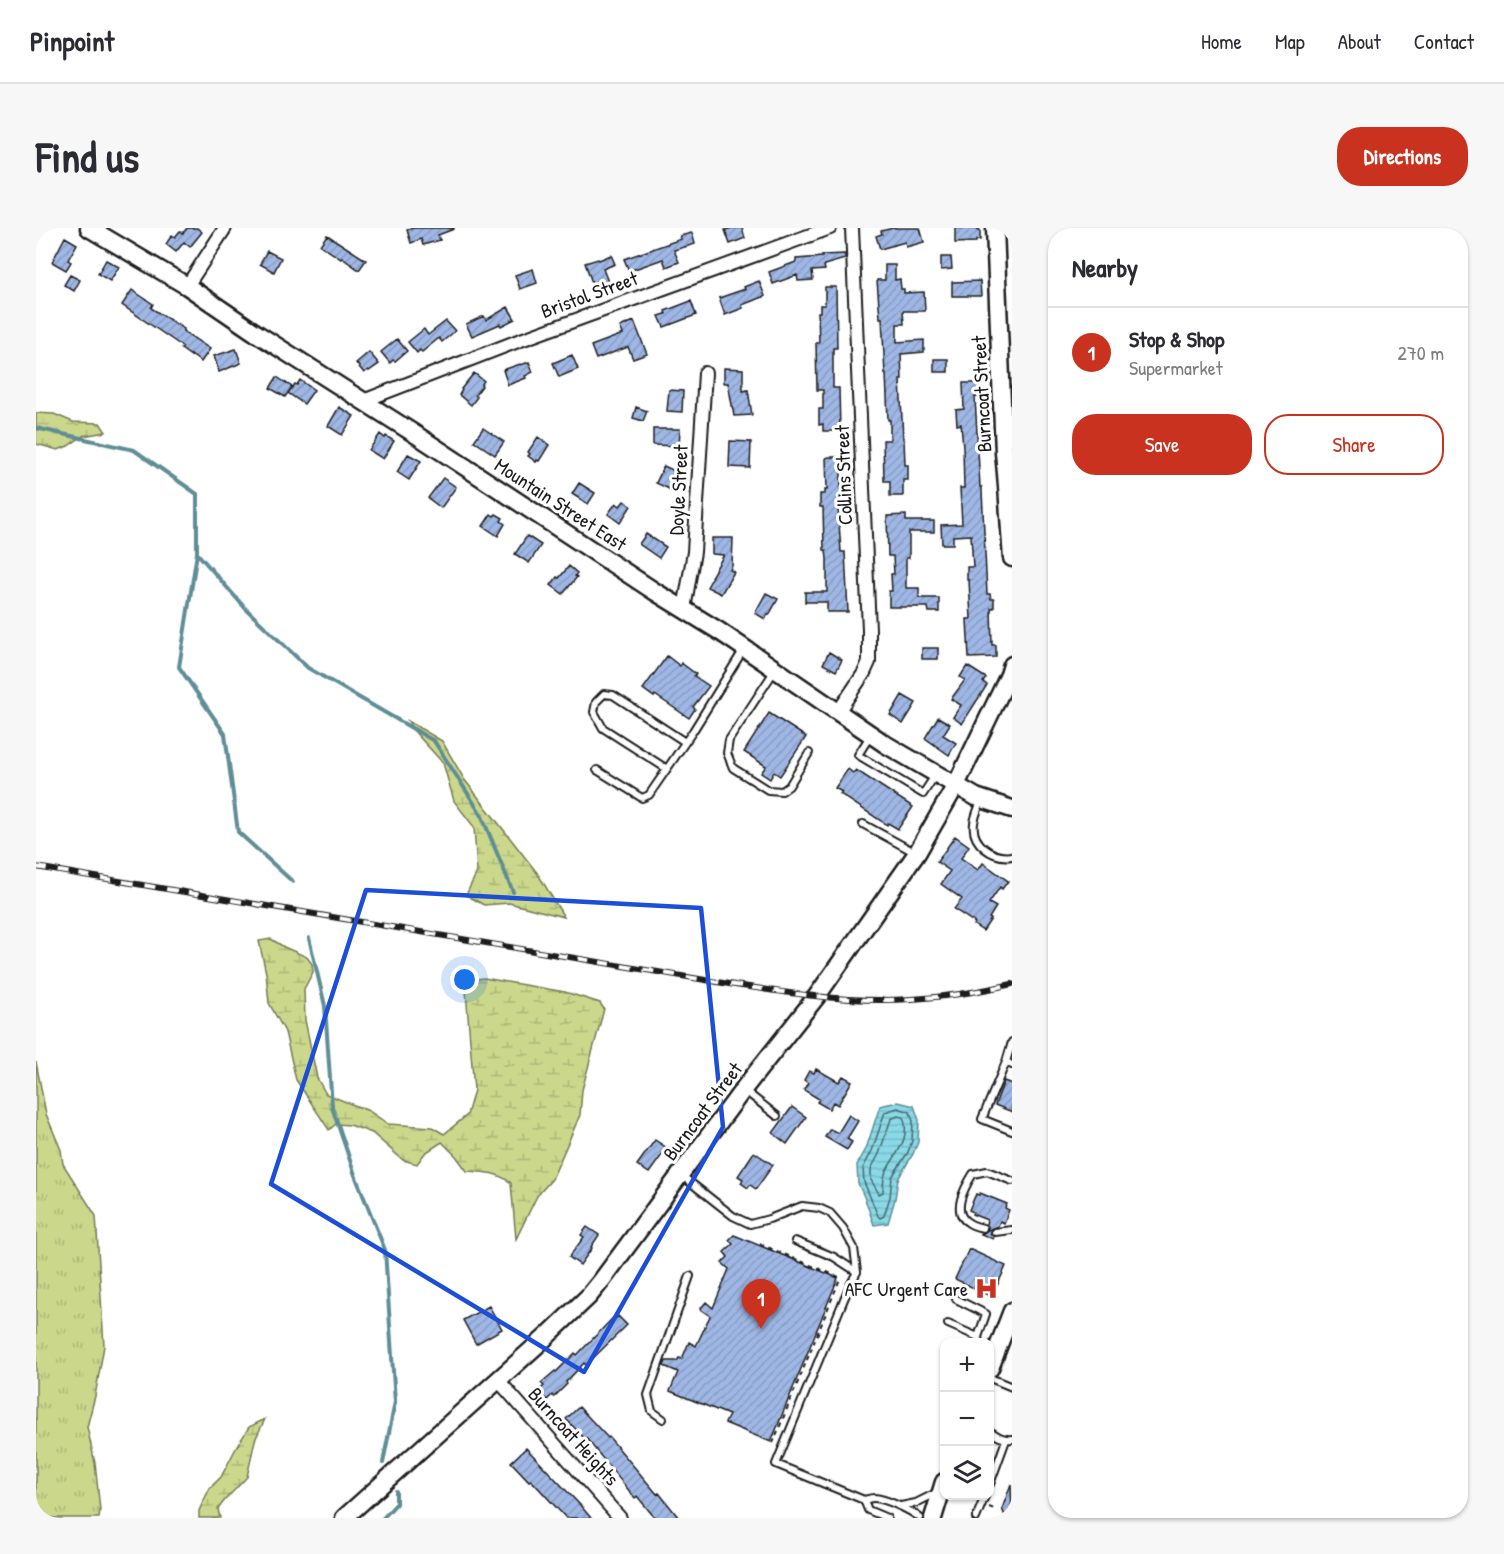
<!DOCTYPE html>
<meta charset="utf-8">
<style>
body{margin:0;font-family:"Patrick Hand",sans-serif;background:#f7f7f7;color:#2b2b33}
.controls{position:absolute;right:18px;bottom:18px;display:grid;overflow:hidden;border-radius:12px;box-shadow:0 2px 4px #0004}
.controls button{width:54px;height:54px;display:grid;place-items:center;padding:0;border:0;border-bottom:2px solid #e1e1e2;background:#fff;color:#2b2b33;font:30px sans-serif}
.you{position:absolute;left:429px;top:752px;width:21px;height:21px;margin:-15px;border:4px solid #fff;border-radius:50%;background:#1a73e8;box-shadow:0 0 0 9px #1a73e833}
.badge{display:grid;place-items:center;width:39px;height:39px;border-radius:50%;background:#c8321e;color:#fff;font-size:20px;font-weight:700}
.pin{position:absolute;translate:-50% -50px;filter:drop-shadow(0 2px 3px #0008)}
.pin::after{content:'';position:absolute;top:32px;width:21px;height:18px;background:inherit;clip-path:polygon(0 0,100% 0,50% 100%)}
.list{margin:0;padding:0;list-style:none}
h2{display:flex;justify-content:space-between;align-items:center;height:78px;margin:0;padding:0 24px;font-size:26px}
h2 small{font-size:20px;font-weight:400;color:#7c7c81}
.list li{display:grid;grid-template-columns:39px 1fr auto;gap:18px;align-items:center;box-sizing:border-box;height:90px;padding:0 24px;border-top:2px solid #e1e1e2}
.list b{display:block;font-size:22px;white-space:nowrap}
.list p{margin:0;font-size:20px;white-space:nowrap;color:#7c7c81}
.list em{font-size:20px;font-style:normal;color:#7c7c81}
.actions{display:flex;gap:12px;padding:18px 24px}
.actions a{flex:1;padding:14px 0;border:2px solid #c8321e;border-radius:24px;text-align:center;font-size:21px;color:#c8321e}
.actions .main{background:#c8321e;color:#fff}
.icon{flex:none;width:33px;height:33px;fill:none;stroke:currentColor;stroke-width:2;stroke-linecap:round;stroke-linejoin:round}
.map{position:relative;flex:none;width:976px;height:1290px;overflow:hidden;border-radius:24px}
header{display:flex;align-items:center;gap:36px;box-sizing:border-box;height:84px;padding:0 30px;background:#fff;border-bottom:2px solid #e1e1e2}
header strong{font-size:28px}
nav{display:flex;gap:33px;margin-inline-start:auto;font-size:21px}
.intro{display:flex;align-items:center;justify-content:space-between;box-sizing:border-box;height:144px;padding:0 36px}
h1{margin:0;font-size:42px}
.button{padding:15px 27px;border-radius:24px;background:#c8321e;color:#fff;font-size:21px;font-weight:700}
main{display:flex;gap:36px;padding:0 36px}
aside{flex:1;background:#fff;border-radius:24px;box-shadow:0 2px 4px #0004}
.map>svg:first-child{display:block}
.grass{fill:url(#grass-tufts);stroke:#747a54;stroke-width:1.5}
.wetland{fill:url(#wetland-marsh);stroke:#747a54;stroke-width:1.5}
.water{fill:url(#water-rules);stroke:#5e8d96;stroke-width:1.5}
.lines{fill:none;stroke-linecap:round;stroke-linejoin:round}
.shore{stroke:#48686d;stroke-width:1.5}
.stream{stroke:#5e8d96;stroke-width:4}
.building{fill:url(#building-hatch);stroke:#1c1c1c;stroke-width:1.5}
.lane-casing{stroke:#1c1c1c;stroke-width:10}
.street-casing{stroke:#1c1c1c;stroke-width:16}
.secondary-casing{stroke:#1c1c1c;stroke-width:21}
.path{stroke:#1c1c1c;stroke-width:2;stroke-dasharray:4.5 4.5;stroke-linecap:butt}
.lane{stroke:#fff;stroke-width:6}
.street{stroke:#fff;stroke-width:12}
.secondary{stroke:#fff;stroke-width:16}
.rail-casing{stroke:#1c1c1c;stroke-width:6}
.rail{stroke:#fff;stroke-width:4;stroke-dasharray:11;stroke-linecap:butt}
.marked{fill:none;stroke:#1d4ed8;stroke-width:4.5;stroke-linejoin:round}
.labels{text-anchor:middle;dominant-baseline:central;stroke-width:6;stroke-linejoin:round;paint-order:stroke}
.street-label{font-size:20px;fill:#1c1c1c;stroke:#fff}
.poi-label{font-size:20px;fill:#1c1c1c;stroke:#fff;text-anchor:end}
</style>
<header>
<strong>Pinpoint</strong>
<nav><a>Home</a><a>Map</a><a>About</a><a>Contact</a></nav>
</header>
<div class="intro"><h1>Find us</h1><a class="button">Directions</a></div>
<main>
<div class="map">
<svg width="976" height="1290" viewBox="0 0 976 1290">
<defs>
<pattern id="grass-tufts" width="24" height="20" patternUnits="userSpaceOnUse" patternTransform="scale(1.5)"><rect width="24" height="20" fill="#cbd78b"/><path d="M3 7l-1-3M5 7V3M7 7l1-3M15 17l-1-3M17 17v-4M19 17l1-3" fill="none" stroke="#aeb877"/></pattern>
<pattern id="wetland-marsh" width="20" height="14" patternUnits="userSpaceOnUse" patternTransform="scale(1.5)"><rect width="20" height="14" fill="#cbd78b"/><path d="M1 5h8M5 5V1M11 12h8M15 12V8" fill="none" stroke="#aeb877"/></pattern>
<pattern id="water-rules" width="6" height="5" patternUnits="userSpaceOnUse" patternTransform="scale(1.5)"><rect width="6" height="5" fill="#8ad9e7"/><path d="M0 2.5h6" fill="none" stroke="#76bac6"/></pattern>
<pattern id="building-hatch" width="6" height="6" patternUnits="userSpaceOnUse" patternTransform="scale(1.5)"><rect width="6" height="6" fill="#9fb7e5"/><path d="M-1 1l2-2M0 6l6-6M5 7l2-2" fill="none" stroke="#889dc4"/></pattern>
</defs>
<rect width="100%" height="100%" fill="#fff"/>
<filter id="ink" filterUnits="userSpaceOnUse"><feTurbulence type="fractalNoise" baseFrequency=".0167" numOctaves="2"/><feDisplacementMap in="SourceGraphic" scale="12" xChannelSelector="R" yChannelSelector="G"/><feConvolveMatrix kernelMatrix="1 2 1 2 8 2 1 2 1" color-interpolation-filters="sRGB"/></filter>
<g filter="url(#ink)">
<!-- grass -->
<path class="grass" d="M0,834L10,886L25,922L27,936L60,988L68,1118L59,1168L51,1199L59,1235L64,1282L63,1290H0Z"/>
<!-- wetland -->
<path class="wetland" d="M0,185L18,186L37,194L64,195L70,204L47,208L32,218L22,222L0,216Z
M372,493L406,513L428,551L502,646L528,689L473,675L448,677L430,667L441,644L438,599L418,573L407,535L377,502Z
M235,711L248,719L271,729L276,736L277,744L268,761L269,792L281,850L290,866L333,883L352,896L396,899L408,906L431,887L438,862L430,763L426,757L431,752L448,750L529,764L564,775L568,781L546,862L544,887L516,951L501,968L480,1011L475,955C461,944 448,944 431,943L420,928L406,914L389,925L381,936L367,932L336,905L314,897L300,896L293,902L260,852L249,804L233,775L230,745L223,713Z
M229,1191L219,1212L211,1249L189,1272L182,1281L184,1290H163V1283L166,1276L174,1260L185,1249L200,1220L213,1199Z"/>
<!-- water -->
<path class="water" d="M862,874L878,878L883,892L882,914L877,926L862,951L859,971L852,995L838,997L829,971L822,955L821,937L830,921L844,878Z"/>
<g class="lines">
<!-- shore -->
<path class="shore" d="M862,880L874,884L877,893L876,913L872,924L856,949L854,969L848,988L844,990L842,988L828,954L827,940L836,923L849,884Z
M862,888L867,889C876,911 858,927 850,944C847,950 847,958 847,964L843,966L835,952V941L843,926L855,891Z"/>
<!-- stream -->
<path class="stream" d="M0,200L98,222L161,266V325L143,439L189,506L202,604L257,654
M161,325L209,380L272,440L398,513L445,586L477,664
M273,710L289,778L296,879L319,947L349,1022L359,1174L347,1235
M347,1290L360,1276V1263"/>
</g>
<!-- building -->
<path class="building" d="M151,0H161L166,4L154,19L148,14L140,24L130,16L136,7L139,9L144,3L147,5Z
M377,0H418V1L402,7L404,12L387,17L385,11L375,15L371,2Z
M696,0H706L709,10L694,16L689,2Z
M857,0H884L888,14L870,19L869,14L844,21L840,8L846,6L845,3Z
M919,0H933L944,2V12H940V14L919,15Z
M656,5L659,16L638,22L643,34L630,39L627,31L593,43L588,31L645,11L644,8Z
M291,7L330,32L323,42L306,30L305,31L284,17Z
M29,9L41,16L32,32L35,34L30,42L16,34Z
M231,23L245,30L238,44L224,36Z
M809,26V31L788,37L789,42L776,43L777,52L762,53L761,47L737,56L733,44L760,34V31L786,29V27Z
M575,27L579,36L567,41L574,59L559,63L549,35L562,31L563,32Z
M905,29H915L916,41L905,42Z
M70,32L83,39L74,53L62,46Z
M849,37H859V52L864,51L865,61H868V65L888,64L889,83H867L868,96H861V114L888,112V124L865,126L866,151H864L867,211H868L869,237H872V252H867V268H854V253H848L847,212H854V192H852L850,146H849L846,90H844L841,52H849Z
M497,41L501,55L484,61L479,47Z
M34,47L44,52L38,63L28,57Z
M723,53L729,68L706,77L707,80L689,87L683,70L709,61L708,59Z
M944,53L945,68H916V54Z
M789,59H800L801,120H797V160H803L804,203H787V196L783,197V181H787V162H781L780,115H783L782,84H784V77H789Z
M96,62L117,76L115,80L148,101L147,103L174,121L165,134L155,127V128L145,121L147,119L86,77Z
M655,73L660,87L628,99L623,88L630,86L629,83Z
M472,79L479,91L465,98L464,96L436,108L430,96L448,88L450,92Z
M410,93L419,103L406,114L403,110L386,124L384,122L381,125L372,114L388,101L392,107Z
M598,93L611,126L597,131L592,119L560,131L555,118L587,106L584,99Z
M361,111L371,123L359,133L357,132L354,135L345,124Z
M200,121L205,135L183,144L178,128Z
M333,124L343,136L333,143L332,142L328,145L320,135Z
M536,127L542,141L523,149L517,135Z
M898,131H912V144H898Z
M493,134L497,144L489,148L490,150L472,157L467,142L484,136L485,137Z
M688,140L707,141V163L712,162L716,187L698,188L692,155H688Z
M438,145L448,153L445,157L446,158L439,167L441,169L435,177L423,167L426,162L425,161Z
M241,149L256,159L249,169L234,160Z
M264,152L278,162L268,176L252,165L259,156L261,157Z
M927,155H944L945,169H939L944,259H946V263L951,366H954L955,371H958V380H955L956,417H960V429L933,430L931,391H935L933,352H931V339H937L935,307L917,308V316H906L905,297L926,296L924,260H928L927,220L925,196L921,197L920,182L928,181Z
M633,162L647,163L646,184L631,183Z
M303,179L318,188L306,207L292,198Z
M600,179L611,183L607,193L597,190Z
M447,200L468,214L459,227L438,213Z
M617,201H644L643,218L617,217Z
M344,206L349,210L350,208L358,213L347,231L333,222Z
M502,209L513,217L503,233L501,232L500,234L492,228L494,226L492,224Z
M694,213L715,214L714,240L693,239Z
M372,226L385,233L373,252L361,244Z
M793,229H805V271H814V280H802L805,324H809L812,384H791V374H769V364H791V331L790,322H788L787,279H784V266H789V262H791L790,230Z
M628,238L641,244L633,261L620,255Z
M407,250L420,259L405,280L392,270Z
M543,255L559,265L552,276L536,266Z
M588,273L595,278L584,295L572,286L580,275L584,278Z
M455,286L458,288L460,286L467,290L465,293L469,296L462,308L447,298Z
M870,287V293H898V304H873V330H870V360H883V370H903V384H893L892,379H853V363H856L855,346H858L857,328H852L851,288Z
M610,306L630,319L623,330L603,316Z
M491,308L505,317L493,335L479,326Z
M676,310H697L696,338L694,342L698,344L685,366L671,359L676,350L675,349L688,327L676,326Z
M533,338L541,345L539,348L541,349L527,366L515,357L521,349L523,350Z
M730,365L742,371L733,387L732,386L729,391L719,385Z
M886,420H902V431H886Z
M793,424L806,432L800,443L787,436Z
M631,428L644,438L645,435L660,446L658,448L673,458L657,479L659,481L653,490L619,467L618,469L607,461Z
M931,438L950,450L947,454L951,457L926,496L917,489L925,477L915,471L929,452L924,449Z
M866,467L880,475L867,496L854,487Z
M733,485L770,509L744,548L738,544L734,551L725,545L730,538L708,524Z
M902,489L914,496L907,507L920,515L913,527L889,510Z
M812,541L817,545L820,542L877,579L862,601L852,595L851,597L804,566L806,564L799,560Z
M919,608L933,618L925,630L942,642L947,635L972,653L966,661L964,659L953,675L960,679L953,690L955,691L947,703L938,697L939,695L918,681L926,671L905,656L914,643L901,634Z
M780,841L803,854L807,848L816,853L802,877L797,874L793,881L781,874L783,871L768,862L772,855L768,852L773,843L778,845Z
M968,853L976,856V884L959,877Z
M756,879L770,889L751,916L737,905Z
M813,887L822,893L811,911L816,914L811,922L789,909L794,901L802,905Z
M619,912L631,920L613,945L601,937Z
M718,924L737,937L720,961L714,957L712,960L705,955L707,951L702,948Z
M944,965L971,976L969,980L973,982L968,995L964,993L962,998L954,1001V1005L958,1009L957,1011L945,1006L952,1002V998L950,996L951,992L936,986L937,984L933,982L940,966L943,967Z
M551,999L563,1007L555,1019L556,1020L544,1037L533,1029L548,1009L545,1007Z
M698,1007L802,1050L735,1214L689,1195L693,1187L634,1163L642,1144L628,1138L630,1133H641L643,1130L646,1131L653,1114L660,1118L674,1088L664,1081L670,1074L677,1080L693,1041L686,1035L692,1029L688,1024L697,1016L693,1012Z
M933,1021L970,1038L956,1069L919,1051Z
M453,1078L466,1101L440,1116L427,1092Z
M582,1088L591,1097L550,1137L548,1135L530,1154L531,1156L518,1169L516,1167L511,1172L502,1164L508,1158L505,1155L519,1143L520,1144L539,1125L541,1127L576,1091L578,1092Z
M543,1179L572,1210L573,1209L621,1266L623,1265L643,1290H619L601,1268L599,1270L550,1210L549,1211L530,1191Z
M490,1220L544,1277L555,1290H530L495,1252L493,1253L475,1234Z
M975,1256L976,1290H970L966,1281Z"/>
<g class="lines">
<defs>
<path id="lane" d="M739,442L693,512L691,525L697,540L732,562L746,563L753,558L773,525
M834,508L822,527L887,566L900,546
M631,541L567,500L558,484L560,474L568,466L577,467L649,514
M561,542L606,570L613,567L657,503L708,421
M946,571C943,579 939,587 938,595C935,616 957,631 976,628
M827,596L880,625
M970,834L976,814
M976,837L970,834L946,891L976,903
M708,862L741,888
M645,947L697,988L714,996L733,991L766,978L783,980L794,985L807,1000L818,1020L821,1044L813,1059L740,1236L828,1272C832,1271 835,1270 838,1270C849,1270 876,1283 884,1290
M947,1000C943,999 937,998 933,995C914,985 929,959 937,946L951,943L976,953
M959,1004L976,1002
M759,1013L798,1029L821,1044
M920,1071L950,1086L942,1109L943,1114
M912,1096L942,1109
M954,1150L976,1159
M627,1191L616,1183L612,1167L654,1048
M954,1203C961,1208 967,1212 976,1211
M954,1256L970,1212
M828,1272L832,1282L851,1290
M865,1278L880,1275L902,1264
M940,1290L949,1268"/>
<path id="street" d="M151,58L189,0
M327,173L482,113L794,0
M648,381L658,324L669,145
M802,484L828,445L833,434V402L816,0
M462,1152L584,1290"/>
<path id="secondary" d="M53,0L151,58L220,105L382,208L618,363L683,403L849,516L940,569L976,581
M959,0L968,225C972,260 973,295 976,330
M954,1140L976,1083
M308,1290L510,1109L553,1068L566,1052L709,859L781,768L881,625L920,557L973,447L976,437
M897,1290L908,1254"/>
</defs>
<!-- lane casing -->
<use href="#lane" class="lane-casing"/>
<!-- street casing -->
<use href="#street" class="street-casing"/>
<!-- secondary casing -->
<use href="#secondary" class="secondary-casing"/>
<!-- path -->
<path class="path" d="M724,1016L803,1049L804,1051L737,1215
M930,1268V1270H932
M953,1279L961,1282"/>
<!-- lane -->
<use href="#lane" class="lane"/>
<!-- street -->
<use href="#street" class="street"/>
<!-- secondary -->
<use href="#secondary" class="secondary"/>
<defs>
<path id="rail" d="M0,639L699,757C747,764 795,772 844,772C889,772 933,766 976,756"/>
</defs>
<!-- rail casing -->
<use href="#rail" class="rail-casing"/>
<!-- rail -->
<use href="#rail" class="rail"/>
</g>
</g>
<!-- marked area -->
<path class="marked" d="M330,662L665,680L687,899L548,1144L235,956Z"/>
<!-- icons -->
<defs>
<symbol id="hospital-bare" viewBox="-9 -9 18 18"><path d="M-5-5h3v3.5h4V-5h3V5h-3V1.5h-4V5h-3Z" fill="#c8321e" stroke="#fff" stroke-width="2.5" paint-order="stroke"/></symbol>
</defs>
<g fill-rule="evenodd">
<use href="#hospital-bare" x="934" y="1044" width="33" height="33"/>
</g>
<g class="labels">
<!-- street labels -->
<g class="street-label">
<text transform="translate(553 66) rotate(-20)">Bristol Street</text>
<text transform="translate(945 166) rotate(-93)">Burncoat Street</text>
<text transform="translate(807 247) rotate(-92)">Collins Street</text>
<text transform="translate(642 262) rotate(-87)">Doyle Street</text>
<text transform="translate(525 276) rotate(33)">Mountain Street East</text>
<text transform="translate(666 883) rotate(-53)">Burncoat Street</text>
<text transform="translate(538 1208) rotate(48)">Burncoat Heights</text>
</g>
<!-- poi labels -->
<g class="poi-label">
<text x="932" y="1060">AFC Urgent Care</text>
</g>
</g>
</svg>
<div class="controls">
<button>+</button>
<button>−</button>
<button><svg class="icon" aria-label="layers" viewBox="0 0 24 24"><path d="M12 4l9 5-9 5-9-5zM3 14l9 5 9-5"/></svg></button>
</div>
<div class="you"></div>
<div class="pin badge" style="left:725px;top:1101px">1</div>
</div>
<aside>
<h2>Nearby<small></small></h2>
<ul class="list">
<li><span class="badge">1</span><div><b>Stop &amp; Shop</b><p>Supermarket</p></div><em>270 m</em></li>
</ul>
<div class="actions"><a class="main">Save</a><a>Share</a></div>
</aside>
</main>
